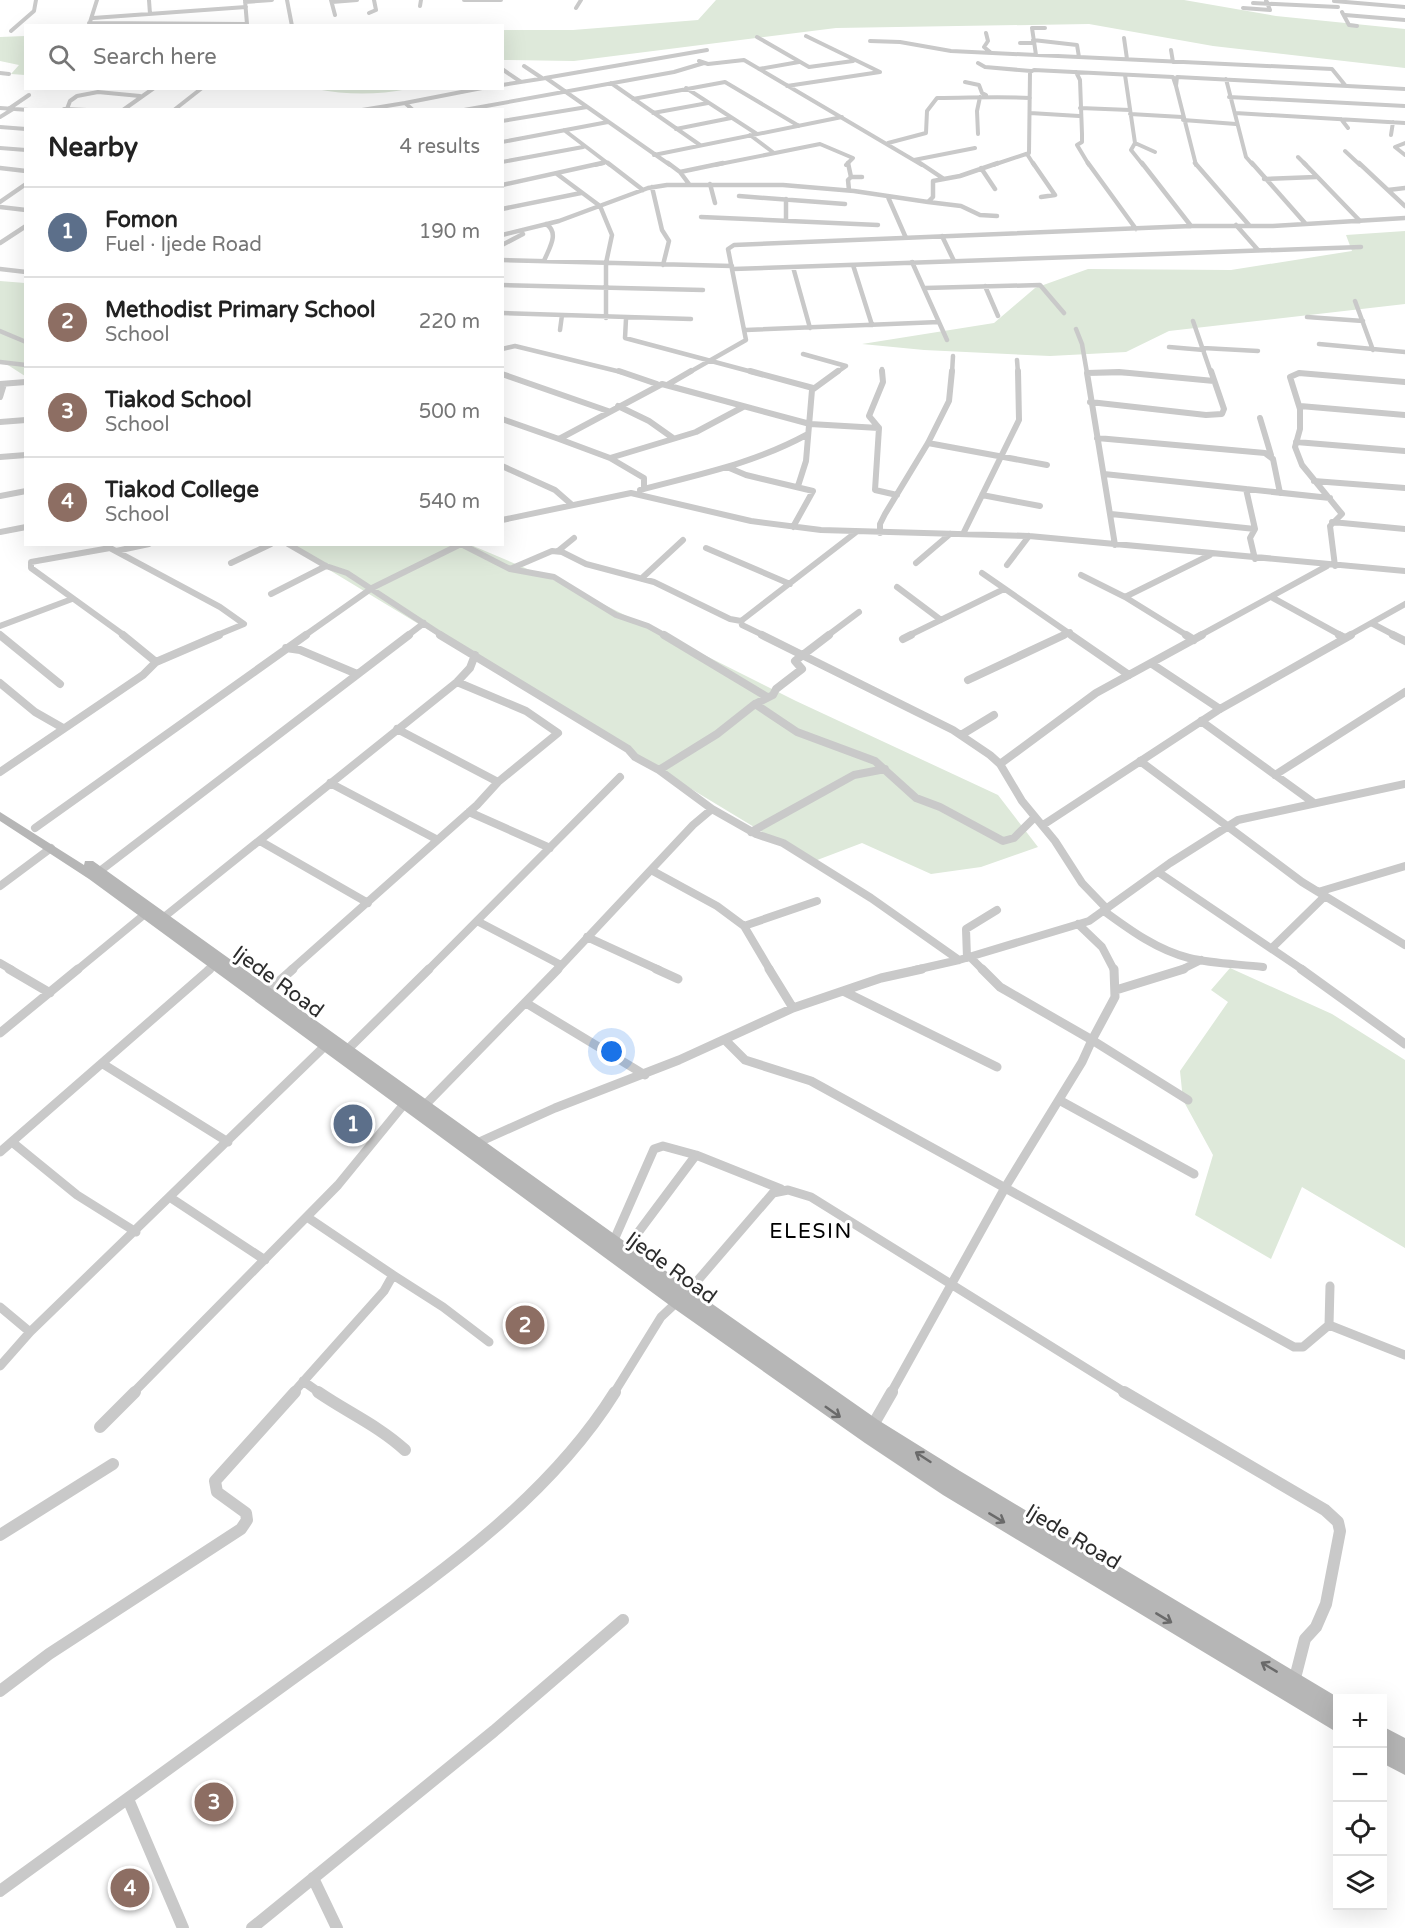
<!DOCTYPE html>
<meta charset="utf-8">
<style>
body{margin:0;font-family:"Varela Round",sans-serif;background:#f2f2f2;color:#222}
.controls{position:absolute;right:18px;bottom:18px;display:grid;overflow:hidden;border-radius:0px;box-shadow:0 6px 24px #0002}
.controls button{width:54px;height:54px;display:grid;place-items:center;padding:0;border:0;border-bottom:2px solid #e0e0e0;background:#fff;color:#222;font:30px sans-serif}
.you{position:absolute;left:612px;top:1052px;width:21px;height:21px;margin:-15px;border:4px solid #fff;border-radius:50%;background:#1a73e8;box-shadow:0 0 0 9px #1a73e833}
.badge{display:grid;place-items:center;width:39px;height:39px;border-radius:50%;background:#2563eb;color:#fff;font-size:20px;font-weight:700}
.pin{position:absolute;translate:-50% -50%;border:3px solid #fff;box-shadow:0 2px 6px #0006}
.list{margin:0;padding:0;list-style:none}
h2{display:flex;justify-content:space-between;align-items:center;height:78px;margin:0;padding:0 24px;font-size:26px}
h2 small{font-size:20px;font-weight:400;color:#767676}
.list li{display:grid;grid-template-columns:39px 1fr auto;gap:18px;align-items:center;box-sizing:border-box;height:90px;padding:0 24px;border-top:2px solid #e0e0e0}
.list b{display:block;font-size:22px;white-space:nowrap}
.list p{margin:0;font-size:20px;white-space:nowrap;color:#767676}
.list em{font-size:20px;font-style:normal;color:#767676}
.icon{flex:none;width:33px;height:33px;fill:none;stroke:currentColor;stroke-width:2;stroke-linecap:round;stroke-linejoin:round}
.map{position:relative;flex:none;width:1405px;height:1928px;overflow:hidden}
.search{position:absolute;background:#fff;box-shadow:0 6px 24px #0002;left:24px;top:24px;width:480px;height:66px;display:flex;align-items:center;gap:15px;box-sizing:border-box;padding:0 21px;border-radius:0px;color:#767676;font-size:22px}
.panel{position:absolute;background:#fff;box-shadow:0 6px 24px #0002;left:24px;top:108px;width:480px;height:438px;border-radius:0px}
.map>svg:first-child{display:block}
.green{fill:#dee9da}
.lines{fill:none;stroke-linecap:round;stroke-linejoin:round}
.street-far5{stroke:#c9c9c9;stroke-width:4}
.street-far4{stroke:#c9c9c9;stroke-width:4.5}
.street-far3{stroke:#c9c9c9;stroke-width:6}
.street-far2{stroke:#c9c9c9;stroke-width:8}
.street-far1{stroke:#c9c9c9;stroke-width:9}
.street{stroke:#c9c9c9;stroke-width:12}
.secondary{fill:#b6b6b6;fill-rule:evenodd}
.oneway{stroke:#6a6a6a}
.labels{text-anchor:middle;dominant-baseline:central;stroke-width:6;stroke-linejoin:round;paint-order:stroke}
.near-street-label{font-size:21px;fill:#2c2c2c;stroke:#fff}
.quarter-label{font-size:21px;letter-spacing:1.5px;fill:#000;stroke:#fff}
</style>
<div class="map">
<svg width="1405" height="1928" viewBox="0 0 1405 1928">
<rect width="100%" height="100%" fill="#fff"/>
<!-- green -->
<path class="green" d="M716,0H1184L1276,16L1405,29V68L1213,46L1089,24L836,28L574,61L503,60V30H573L698,20Z
M25,36V75L11,74L19,65L0,61V37Z
M316,89V88L408,89C377,95 347,95 316,89Z
M1405,231V304L1169,331L1126,352L1050,356L924,350L862,344L994,323L1035,288L1088,269L1231,270L1352,251L1346,235Z
M0,281L25,283V376L0,360Z
M288,545H471L563,584L796,701L998,795L1038,847L981,867L931,874L862,843L812,862Z
M1230,968L1332,1014L1405,1060V1248L1302,1187L1271,1259L1195,1215L1213,1155L1183,1100L1180,1071L1228,1002L1211,990Z"/>
<g class="lines">
<!-- street-far5 -->
<path class="street-far5" d="M149,0L150,14
M287,0L292,26
M331,0L335,15
M464,0H501
M1334,1L1405,7
M245,2L272,0
M332,2L357,0
M1253,3L1338,7
M420,6L421,0
M576,8L581,0
M1243,8L1270,10L1266,0
M1342,12L1349,25L1357,26
M369,13L376,10L374,0
M1345,15L1405,20
M93,18L246,7
M90,22L97,0
M89,23L247,24L245,0
M11,31L34,11L36,0
M986,33L988,41L984,47L990,52
M757,37L809,67L853,61
M1124,38L1127,59
M1033,40L1077,45L1079,57
M870,41L900,42L951,51L1332,69L1345,85
M1020,43H1033
M1171,50L1173,62
M1036,55L1032,28H1045
M699,61L708,64L744,60L922,165
M978,63L985,67L1031,71
M524,66L542,78
M502,69L521,82
M759,69L799,62
M1076,72L1080,80L1082,134V142L1077,145L1089,165
M0,73L9,74
M1125,75L1135,143L1131,150L1143,165
M545,78L707,50
M1226,79L1246,157L1253,165
M965,82L979,85L982,93L986,95
M611,83L700,145
M502,85L546,78L670,165
M787,86L880,72L806,36
M1176,86L1196,165
M686,88L757,134
M1229,97L1405,106
M633,99L725,82L799,126
M405,103L482,88
M0,108L29,110
M10,108L29,95
M1080,108L1130,110
M64,109L87,110
M67,109L70,101L77,96L98,92L140,96
M123,110L154,88
M174,110L202,88
M362,110L405,103L413,110
M464,110L674,72L704,63
M653,113L708,103
M1030,113L1079,116
M1235,113L1405,123
M1130,114L1182,117
M0,117L13,109
M1341,119L1348,128
M1183,120L1236,124
M502,121L587,107
M0,127L26,129
M676,129L731,118
M564,130L610,165
M978,134L977,111L980,97
M750,135L774,153
M1391,135L1393,122
M502,142L608,122
M888,143L926,133L927,111L937,98C969,98 998,96 1030,98
M1135,143L1155,152
M1405,143L1395,147L1405,155
M0,148L26,150
M1345,151L1360,165
M1027,154L1034,165
M654,155L842,117
M1298,157L1306,165
M914,160L975,148
M502,162L583,147
M595,165L604,163
M715,165L820,144L853,158L846,165
M993,165L1029,153L1030,72L1034,70L1173,77L1176,86L1177,77L1405,89"/>
<!-- street-far4 -->
<path class="street-far4" d="M608,163L643,190
M668,163L680,172L689,184
M848,163L851,177L848,180L849,190
M920,163L944,179
M1033,163L1055,195L1041,197
M1088,163L1136,229
M1142,163L1191,226
M1195,163L1249,225
M1252,163L1305,223
M1304,163L1360,221
M1359,163L1405,206
M0,168L26,171
M981,168L995,189
M680,172L723,163
M557,174L600,206L612,235L606,263V318
M851,177H862
M1264,179L1316,177
M710,184L715,203
M502,185L602,163
M652,187L662,230L669,241L663,265
M1388,190L1405,188
M739,196L845,204
M888,197L906,238
M786,199V221
M0,202L26,184
M928,202L961,206L980,215L997,216
M0,207L26,210
M502,209L581,193
M701,217L878,225
M1236,225L1258,250
M502,235L559,221L648,188L667,185H783L854,191L928,202L933,197V181L960,176L998,163
M942,236L954,261
M0,243L26,226
M502,245L523,234
M502,260L732,266
M544,261C549,248 560,233 546,224
M912,262L947,340
M853,265L872,325
M793,267L810,328
M0,269L26,272
M733,269L1361,247
M502,285L703,290
M985,286L998,316
M925,288L1040,285L1064,313
M1355,301L1373,350
M502,313L691,319
M1307,317L1363,321
M626,319L625,338L756,373
M1193,321L1211,373
M1076,329L1082,344L1087,373
M560,330L562,315
M746,330L939,322
M0,331L26,342
M1319,344L1405,352
M1169,347L1204,350
M1203,348L1258,351
M502,349L515,346L625,373
M803,354L846,366L836,373
M1017,360L1018,373
M0,362L26,365
M882,369V373
M688,373L746,340L728,249L734,245L1191,226H1273L1405,218
M952,373L953,356
M1091,373H1128"/>
<!-- street-far3 -->
<path class="street-far3" d="M619,371L657,384
M750,371L813,388
M882,371L883,382L869,416L879,428L875,490L897,495
M502,374L608,411
M0,384L26,382
M667,385L691,371
M0,397L4,384
M1090,402L1206,415L1222,414L1224,409L1211,371
M618,406L649,421L673,438
M1300,406L1405,415
M1260,418L1271,455
M502,419L559,439
M0,422L26,420
M1097,438L1265,453L1273,459L1280,493
M1296,442L1405,451
M928,443L1047,465
M0,457L26,455
M610,458L696,432L743,407
M502,466L555,490L571,504
M727,467L746,475L813,491L793,527
M1104,474L1330,498
M1314,481L1405,488
M798,486L806,461L812,390L838,371
M644,488V478L610,458L559,439L662,384L810,424L879,428
M1246,489L1255,529L1250,538L1255,559
M640,490C700,474 753,464 808,434
M982,495L1040,506
M0,496L26,491
M1111,514L1255,529
M502,520L631,493L751,521L821,530L1029,536L1405,571
M1332,522L1405,529
M0,532L26,527
M880,533V524L885,514L928,443L949,401L952,371
M963,534L1019,420L1018,371
M288,544L326,566L347,573L443,636
M461,544L510,569L554,577L616,615L648,626L666,636
M1115,545L1087,373L1119,372L1214,381
M706,548L790,584
M116,551L149,544
M558,551L574,538
M231,563L271,544
M916,563L950,534
M1007,565L1029,536
M1335,566L1330,526L1342,514L1302,465L1295,447L1300,429V409L1290,377L1299,373L1405,382
M510,569L552,551L562,552L586,564L654,582L730,619L741,621
M982,573L1073,636
M1081,575L1125,597L1188,636
M642,578L683,540
M897,587L941,620
M271,594L326,566
M1125,597L1210,555
M1273,598L1342,636
M1373,624L1396,636
M0,626L72,599
M125,636L31,568V562L110,548L220,607L244,624L215,636
M304,636L372,588L461,544
M407,636L424,623
M765,636L742,625L741,621L855,533
M827,636L859,612
M908,636L1004,589
M1061,636L1070,632
M1199,636L1327,566
M1348,636L1405,604"/>
<!-- street-far2 -->
<path class="street-far2" d="M0,635L60,684
M123,635L156,662
M440,635L628,749L635,757L659,770L712,809L756,834L783,843L871,898L959,960
M664,635L767,697
M762,635L953,730L990,755L1000,764L1022,801L1055,841L1082,883L1107,909
M1071,635L1129,675
M1186,635L1194,640
M1339,635L1345,638
M1393,635L1405,641
M903,639L911,635
M286,648L300,650L357,674
M156,662L219,635
M1152,664L1220,709
M968,680L1064,635
M0,683L35,712L63,728
M755,704L797,732L875,761L916,798L940,807L1003,841L1014,838L1035,817
M1201,721L1314,803
M397,729L498,782
M961,735L994,715
M1140,761L1302,882L1405,945
M1000,764L1096,693L1202,635
M659,770L717,734L755,704L773,695L776,689L802,669L795,661L829,635
M0,772L143,675L156,662
M1275,775L1405,692
M330,783L436,839
M469,812L550,848
M1043,825L1220,709L1351,635
M35,828L306,635
M751,832L854,775L885,769
M260,841L368,903
M651,870L717,906L744,926L770,970
M1158,872L1303,970
M96,874L409,635
M0,886L51,848
M1318,892L1405,866
M1104,911C1130,930 1157,950 1189,958C1213,964 1239,964 1263,967
M164,917L457,682L470,668L475,655
M477,921L561,965
M1078,924L1102,947L1114,970
M744,926L817,901
M587,937L659,970
M1272,948L1325,896
M970,957L983,970
M967,958L966,929L997,910
M0,963L12,970
M77,970L145,914
M208,970L215,964
M291,970L477,805L498,782L558,733L526,711L457,682
M428,970L620,777
M557,970L693,825L712,809
M915,970L959,960L1089,921L1170,863L1238,820L1405,784
M1181,970L1201,960"/>
<!-- street-far1 -->
<path class="street-far1" d="M9,969L50,993
M656,969L678,979
M769,969L793,1008
M1114,969L1115,997L1092,1040L1188,1100
M1301,969L1405,1044
M1116,990L1184,969
M268,991L293,969
M843,991L997,1067
M526,1003L645,1075
M0,1033L78,969
M725,1040L745,1060L811,1081L1294,1347H1303L1329,1325L1330,1286
M348,1049L429,969
M103,1064L228,1142
M1059,1100L1194,1174
M425,1105L558,969
M12,1142L77,1195L136,1232
M477,1143L555,1108L679,1060L793,1008L881,978L922,969
M0,1152L210,969
M171,1198L265,1260
M614,1240L654,1149L663,1146L696,1155
M625,1250L696,1155L781,1189
M393,1275L443,1307L489,1342
M686,1294L773,1193L788,1190L811,1197L1126,1393
M0,1307L30,1332
M1329,1325L1405,1355
M0,1366L30,1332L326,1045
M303,1381L320,1393
M133,1393L338,1185L405,1103
M293,1393L384,1291L393,1275L307,1217
M614,1393L661,1317L677,1302
M891,1393L1006,1186L1082,1062L1092,1040L1000,987L982,969"/>
<!-- street -->
<path class="street" d="M318,1392C347,1412 379,1426 405,1450
M1124,1392L1325,1510L1338,1522L1340,1531L1326,1604L1316,1627L1305,1639L1294,1682
M873,1425L892,1392
M100,1427L135,1392
M0,1535L113,1464
M0,1691L49,1654L241,1529L247,1520L246,1513L217,1492L215,1481L295,1392
M128,1799L183,1928
M313,1878L337,1928
M0,1891C103,1816 206,1741 309,1667C419,1587 542,1509 615,1392
M252,1928L494,1731L623,1620"/>
<!-- secondary -->
<path class="secondary" d="M0,812L84,865L85,861H93L691,1289L878,1420L960,1471L1339,1698L1338,1733L943,1495L865,1443L672,1307L89,879L0,821Z
M1382,1726L1405,1738V1775L1382,1763Z"/>
</g>
<!-- one-way arrows -->
<defs><path id="oneway-shaft" d="M-6 0H5M1.5-3L5.5 0L1.5 3" fill="none" stroke-width="1.6" stroke-linecap="round" stroke-linejoin="round" transform="scale(1.5)"/></defs>
<g class="oneway">
<use href="#oneway-shaft" transform="translate(833 1412) rotate(35)"/>
<use href="#oneway-shaft" transform="translate(923 1457) rotate(-147)"/>
<use href="#oneway-shaft" transform="translate(997 1518) rotate(31)"/>
<use href="#oneway-shaft" transform="translate(1164 1618) rotate(31)"/>
<use href="#oneway-shaft" transform="translate(1269 1667) rotate(-149)"/>
</g>
<g class="labels">
<!-- near-street labels -->
<g class="near-street-label">
<text transform="translate(278 982) rotate(36)">Ijede Road</text>
<text transform="translate(671 1268) rotate(36)">Ijede Road</text>
<text transform="translate(1073 1537) rotate(31)">Ijede Road</text>
</g>
<!-- quarter labels -->
<g class="quarter-label">
<text x="811" y="1231">ELESIN</text>
</g>
</g>
</svg>
<div class="controls">
<button>+</button>
<button>−</button>
<button><svg class="icon" aria-label="locate" viewBox="0 0 24 24"><circle cx="12" cy="12" r="6"/><path d="M12 2v4M12 18v4M2 12h4M18 12h4"/></svg></button>
<button><svg class="icon" aria-label="layers" viewBox="0 0 24 24"><path d="M12 4l9 5-9 5-9-5zM3 14l9 5 9-5"/></svg></button>
</div>
<div class="you"></div>
<div class="pin badge" style="left:353px;top:1124px;background:#5c6f8a">1</div>
<div class="pin badge" style="left:525px;top:1325px;background:#8d6e63">2</div>
<div class="pin badge" style="left:214px;top:1802px;background:#8d6e63">3</div>
<div class="pin badge" style="left:130px;top:1888px;background:#8d6e63">4</div>
<div class="search"><svg class="icon" aria-label="search" viewBox="0 0 24 24"><circle cx="10" cy="10" r="6"/><path d="M15 15l6 6"/></svg>Search here</div>
<section class="panel">
<h2>Nearby<small>4 results</small></h2>
<ul class="list">
<li><span class="badge" style="background:#5c6f8a">1</span><div><b>Fomon</b><p>Fuel · Ijede Road</p></div><em>190 m</em></li>
<li><span class="badge" style="background:#8d6e63">2</span><div><b>Methodist Primary School</b><p>School</p></div><em>220 m</em></li>
<li><span class="badge" style="background:#8d6e63">3</span><div><b>Tiakod School</b><p>School</p></div><em>500 m</em></li>
<li><span class="badge" style="background:#8d6e63">4</span><div><b>Tiakod College</b><p>School</p></div><em>540 m</em></li>
</ul>
</section>
</div>
